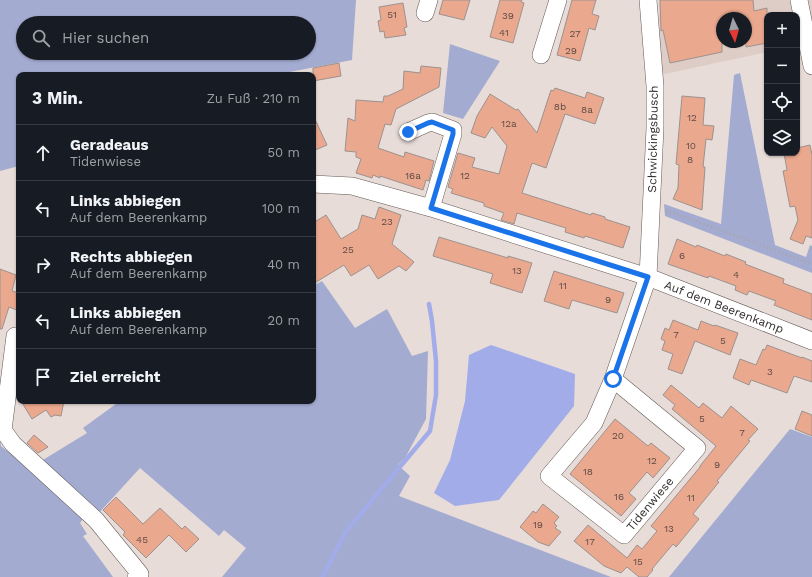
<!DOCTYPE html>
<html lang="de">
<meta charset="utf-8">
<style>
body{margin:0;font-family:"Work Sans",sans-serif;background:#20242c;color:#f1f3f6}
.controls{position:absolute;right:12px;top:12px;display:grid;overflow:hidden;border-radius:8px;box-shadow:0 1px 3px #0004}
.controls button{width:36px;height:36px;display:grid;place-items:center;padding:0;border:0;border-bottom:1px solid #363941;background:#171b24;color:#f1f3f6;font:20px sans-serif}
.compass{position:absolute;left:716px;top:12px;width:36px;height:36px;border-radius:50%;background:#171b24;box-shadow:0 1px 3px #0004;rotate:175deg}
.stop{position:absolute;width:12px;height:12px;margin:-9px;border:3px solid #1a73e8;border-radius:50%;background:#fff}
.stop.end{background:#1a73e8;border-color:#fff;box-shadow:0 1px 4px #0008}
.list{margin:0;padding:0;list-style:none}
h2{display:flex;justify-content:space-between;align-items:center;height:52px;margin:0;padding:0 16px;font-size:17px}
h2 small{font-size:13px;font-weight:400;color:#9ea1a6}
.list li{display:grid;grid-template-columns:26px 1fr auto;gap:12px;align-items:center;box-sizing:border-box;height:56px;padding:0 16px;border-top:1px solid #363941}
.list b{display:block;font-size:15px;white-space:nowrap}
.list p{margin:0;font-size:13px;white-space:nowrap;color:#9ea1a6}
.list em{font-size:13px;font-style:normal;color:#9ea1a6}
.icon{flex:none;width:22px;height:22px;fill:none;stroke:currentColor;stroke-width:2;stroke-linecap:round;stroke-linejoin:round}
.map{position:relative;flex:none;width:812px;height:577px;overflow:hidden}
.search{position:absolute;background:#171b24;box-shadow:0 1px 3px #0004;left:16px;top:16px;width:300px;height:44px;display:flex;align-items:center;gap:10px;box-sizing:border-box;padding:0 14px;border-radius:22px;color:#9ea1a6;font-size:15px}
.panel{position:absolute;background:#171b24;box-shadow:0 1px 3px #0004;left:16px;top:72px;width:300px;height:332px;border-radius:8px}
.map>svg:first-child{display:block}
.built{fill:#decdc6;fill-rule:evenodd}
.green{fill:#a4abd1;fill-rule:evenodd}
.water{fill:#a2ace8}
.lines{fill:none;stroke-linecap:round;stroke-linejoin:round}
.stream{stroke:#a2ace8;stroke-width:4.5}
.building{fill:#eaa88e;stroke:#9c928f}
.minor-casing{stroke:#635a57;stroke-width:18}
.path{stroke:#aca3a0;stroke-width:2.5;stroke-dasharray:1 3;stroke-linecap:butt}
.minor{stroke:#fff;stroke-width:17}
.route{stroke:#1a73e8;stroke-width:5}
.labels{text-anchor:middle;dominant-baseline:central;stroke-width:3;stroke-linejoin:round;paint-order:stroke}
.number-label{font-size:10px;fill:#604c45}
.street-label{font-size:12px;fill:#322e2d;stroke:#fff}
</style>
<div class="map">
<svg width="812" height="577" viewBox="0 0 812 577">
<rect width="100%" height="100%" fill="#e7dcd8"/>
<!-- built -->
<path class="built" d="M659,0H812V39L797,45V15H767V52L660,75ZM722,18H746V42H722Z"/>
<!-- green -->
<path class="green" d="M0,0H356L352,60L274,75H19V166L0,171ZM23,23H309V53H23Z
M450,44L500,61L463,119L443,113Z
M740,73L775,245L806,257L810,245L812,246V273L665,216L664,204L721,224L734,75Z
M322,281L355,328L387,309L412,356L428,351L426,419L405,458L398,465L410,476L399,496L611,577H222L246,548L224,530L219,536L140,468L98,514L38,463L87,433L83,428L120,401H313V286Z
M790,429L812,437V577H669Z
M0,439L1,446L86,515L80,523L87,534L83,536L113,577H0Z"/>
<!-- water -->
<path class="water" d="M491,345L575,374L574,406L499,500L455,506L434,493L450,460L465,401L469,355Z"/>
<g class="lines">
<!-- stream -->
<path class="stream" d="M322,577L347,530L430,431L436,395V361L432,321L429,304"/>
</g>
<!-- building -->
<path class="building" d="M443,0H470L464,20L439,14Z
M500,0H522L521,2L524,3L513,43L490,37Z
M572,0H596L592,14L599,16L595,30L589,28L580,61L557,55Z
M660,0H753L754,11L767,8V43L746,47V18H722V52L670,63L663,30L661,31Z
M403,3L407,27L404,28L406,35L385,38L384,31L380,32L378,21L381,20L379,7Z
M339,63L341,76L313,81V68Z
M421,66L441,68L439,87L396,109L391,125L385,124L378,148L404,157L405,152L434,161L429,181L426,180L423,190L380,176V178L373,175L372,178L356,173L361,159L356,157V152L345,151L348,118L355,121L356,100L383,102L384,96H388L403,89L404,71L420,73Z
M555,88L585,98L587,92L604,98L595,124L565,114L546,168L532,163L522,193L591,215L592,213L605,217V219L630,227L623,248L585,236L584,238L565,232L566,228L517,213L514,224L501,220L504,213L484,206V203L451,193L453,189L448,187L458,153L475,158L472,167L499,174L507,146L492,127L485,138L471,133L477,116L490,94L516,110L518,109L537,133L551,90L553,91Z
M682,96L705,98L703,125L714,126L712,140L706,139L703,167H705L702,210L673,199L678,188L679,165L676,164Z
M313,115L327,145L313,151Z
M810,145L812,155V238L806,236L803,244L790,239L798,220L795,206L790,207L783,171L787,170L784,153H797V148Z
M379,207L401,215L392,244L414,262L406,271L399,266L378,279L369,265L351,276L344,265L313,284V223L326,215L341,239L358,229L362,215L375,219Z
M439,237L508,258V256L532,263L522,293L490,283L493,274L433,256Z
M677,239L696,247L697,245L725,256L726,254L746,262L745,264L784,279L783,283L812,294V320L774,305L776,301L749,291L747,295L735,290L736,286L709,276L708,278L668,264Z
M0,269L16,275L12,291L19,293V311L9,307L2,329H0Z
M554,271L624,293L617,313L572,300L569,309L544,301Z
M673,320L698,330L701,321L714,326L715,325L738,333L730,355L695,341L682,374L668,369L673,354L662,350L665,341L661,339L665,328L669,330Z
M767,345L802,358V357L812,361V382L794,376L787,393L751,380L749,385L733,378L740,359L756,365L763,349L765,350Z
M671,385L699,408L703,403L722,418L731,406L758,429L748,440L750,441L717,481L719,482L693,514L699,519L676,547L673,544L652,569L653,570L647,577H639L627,567L621,573L604,566L574,541L588,525L627,558L637,545L642,549L657,531L651,526L700,467V466L716,446L672,409L675,405L663,395Z
M21,401H64L61,416L55,415L51,417L46,410L32,419Z
M802,411L812,415V436L795,429Z
M615,419L648,446L651,443L670,458L653,478L647,472L629,493L636,499L621,516L570,474Z
M34,435L48,447L38,453L27,443Z
M116,497L143,524L160,508L182,529L185,526L199,539L186,552L169,535L146,558L123,535L125,532L103,510Z
M543,504L559,517L554,523L557,526L555,528L561,532L549,546L538,542L520,527L533,511L536,513Z"/>
<g class="lines">
<defs>
<path id="minor" d="M799,0L812,66
M425,13L429,0
M541,55L558,0
M408,132L428,123L432,122L453,130V134L431,208
M313,184L352,186L431,208L648,277L812,341
M15,336L3,430L13,444L96,520L140,574L136,577
M613,379L697,448L624,535L549,476L594,423L613,379L648,277L655,128V86L648,0"/>
</defs>
<!-- minor casing -->
<use href="#minor" class="minor-casing"/>
<!-- path -->
<path class="path" d="M666,210L812,264"/>
<!-- minor -->
<use href="#minor" class="minor"/>
</g>
<g class="lines">
<!-- route -->
<path class="route" d="M408,132L428,123L432,122L453,130V134L431,208L648,277L613,379"/>
</g>
<g class="labels">
<!-- number labels -->
<g class="number-label">
<text x="392" y="14">51</text>
<text x="508" y="15">39</text>
<text x="504" y="32">41</text>
<text x="575" y="33">27</text>
<text x="571" y="50">29</text>
<text x="560" y="106">8b</text>
<text x="587" y="109">8a</text>
<text x="692" y="117">12</text>
<text x="509" y="123">12a</text>
<text x="691" y="145">10</text>
<text x="690" y="159">8</text>
<text x="413" y="175">16a</text>
<text x="465" y="175">12</text>
<text x="387" y="221">23</text>
<text x="348" y="249">25</text>
<text x="682" y="255">6</text>
<text x="517" y="270">13</text>
<text x="736" y="274">4</text>
<text x="563" y="285">11</text>
<text x="608" y="299">9</text>
<text x="676" y="334">7</text>
<text x="723" y="340">5</text>
<text x="770" y="371">3</text>
<text x="702" y="418">5</text>
<text x="742" y="432">7</text>
<text x="618" y="435">20</text>
<text x="652" y="460">12</text>
<text x="717" y="464">9</text>
<text x="588" y="471">18</text>
<text x="619" y="496">16</text>
<text x="691" y="497">11</text>
<text x="538" y="524">19</text>
<text x="669" y="528">13</text>
<text x="142" y="539">45</text>
<text x="590" y="541">17</text>
<text x="638" y="561">15</text>
</g>
<!-- street labels -->
<g class="street-label">
<text transform="translate(653 139) rotate(-89)">Schwickingsbusch</text>
<text transform="translate(724 307) rotate(21)">Auf dem Beerenkamp</text>
<text transform="translate(650 504) rotate(-50)">Tidenwiese</text>
</g>
</g>
</svg>
<div class="controls">
<button>+</button>
<button>−</button>
<button><svg class="icon" aria-label="locate" viewBox="0 0 24 24"><circle cx="12" cy="12" r="6"/><path d="M12 2v4M12 18v4M2 12h4M18 12h4"/></svg></button>
<button><svg class="icon" aria-label="layers" viewBox="0 0 24 24"><path d="M12 4l9 5-9 5-9-5zM3 14l9 5 9-5"/></svg></button>
</div>
<svg class="compass" viewBox="-18 -18 36 36"><path d="M0-13l5 13h-10z" fill="#e53935"/><path d="M0 13l5-13h-10z" fill="#9ea1a6"/></svg>
<div class="stop" style="left:613px;top:379px"></div>
<div class="stop end" style="left:408px;top:132px"></div>
<div class="search"><svg class="icon" aria-label="search" viewBox="0 0 24 24"><circle cx="10" cy="10" r="6"/><path d="M15 15l6 6"/></svg>Hier suchen</div>
<section class="panel">
<h2>3 Min.<small>Zu Fuß · 210 m</small></h2>
<ul class="list">
<li><svg class="icon" aria-label="ahead" viewBox="0 0 24 24"><path d="M12 20V5M6 11l6-6 6 6"/></svg><div><b>Geradeaus</b><p>Tidenwiese</p></div><em>50 m</em></li>
<li><svg class="icon" aria-label="left" viewBox="0 0 24 24"><path d="M17 20v-9H6M10 6l-5 5 5 5"/></svg><div><b>Links abbiegen</b><p>Auf dem Beerenkamp</p></div><em>100 m</em></li>
<li><svg class="icon" aria-label="right" viewBox="0 0 24 24"><path d="M7 20v-9h11M14 6l5 5-5 5"/></svg><div><b>Rechts abbiegen</b><p>Auf dem Beerenkamp</p></div><em>40 m</em></li>
<li><svg class="icon" aria-label="left" viewBox="0 0 24 24"><path d="M17 20v-9H6M10 6l-5 5 5 5"/></svg><div><b>Links abbiegen</b><p>Auf dem Beerenkamp</p></div><em>20 m</em></li>
<li><svg class="icon" aria-label="arrive" viewBox="0 0 24 24"><path d="M6 21V4h12l-3 4 3 4H6"/></svg><div><b>Ziel erreicht</b></div></li>
</ul>
</section>
</div>
